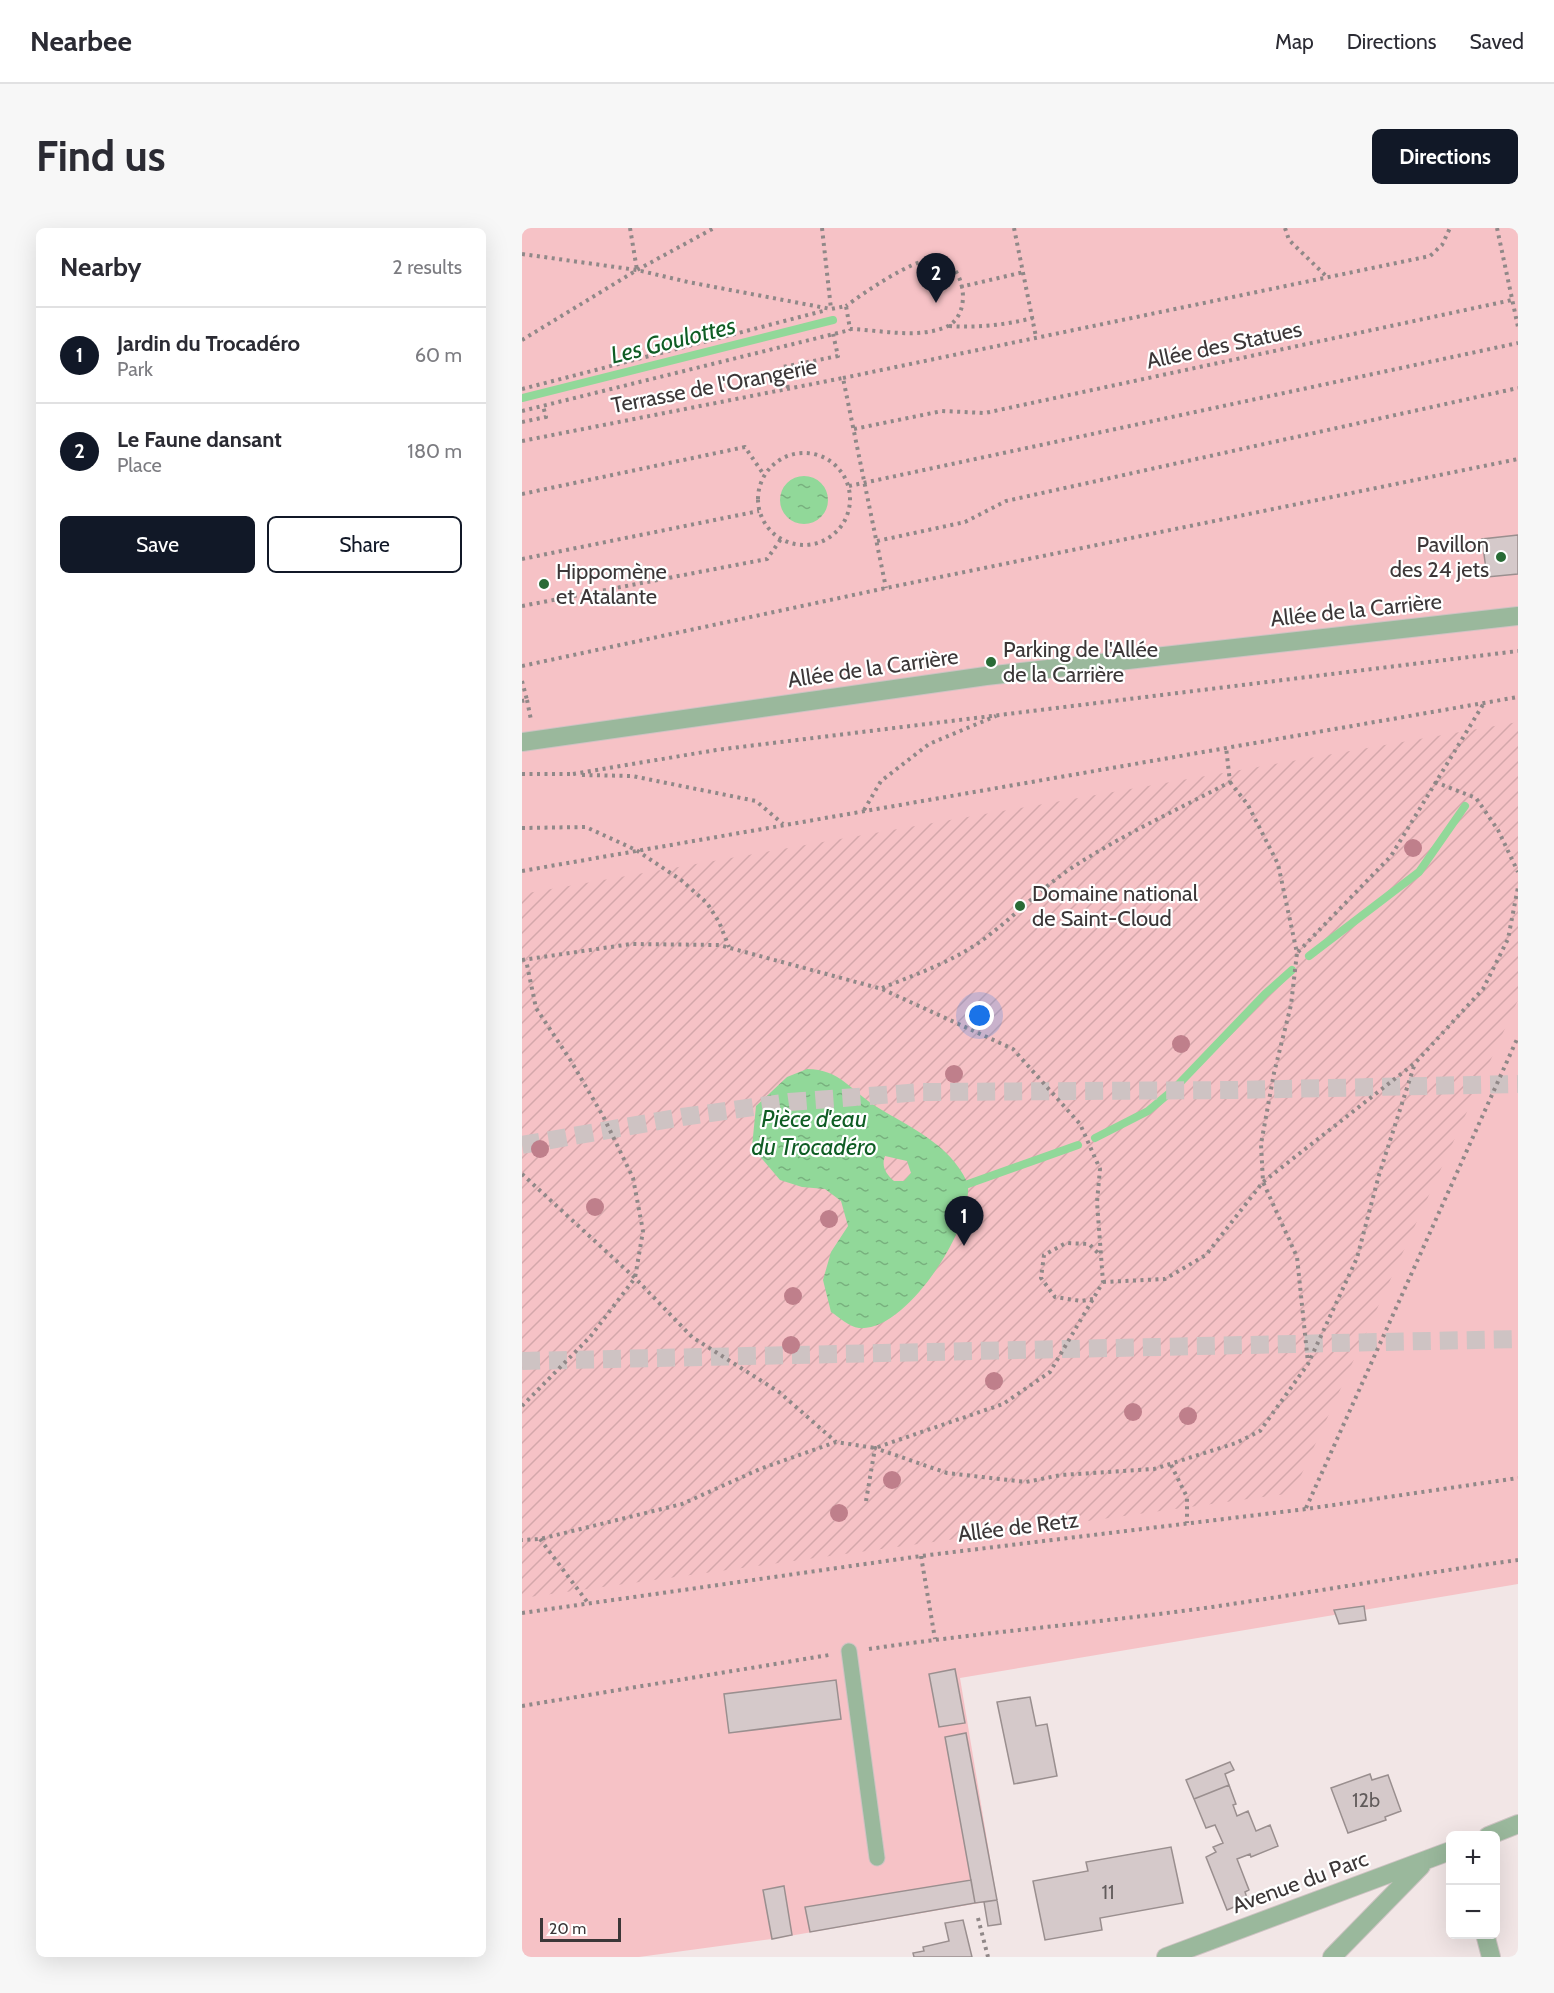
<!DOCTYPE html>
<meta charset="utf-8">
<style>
body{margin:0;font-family:Cabin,sans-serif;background:#f7f7f7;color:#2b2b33}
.controls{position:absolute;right:18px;bottom:18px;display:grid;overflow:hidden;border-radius:9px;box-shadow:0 6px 24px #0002}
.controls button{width:54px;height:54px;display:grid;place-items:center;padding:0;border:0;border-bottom:2px solid #e1e1e2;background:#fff;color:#2b2b33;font:30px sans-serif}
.scale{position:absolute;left:18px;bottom:15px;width:81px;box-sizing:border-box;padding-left:6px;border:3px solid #3c3738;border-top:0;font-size:16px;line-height:21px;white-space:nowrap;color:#3c3738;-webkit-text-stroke:4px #fff;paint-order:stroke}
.you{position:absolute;left:458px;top:788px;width:21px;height:21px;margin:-15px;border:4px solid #fff;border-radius:50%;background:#1a73e8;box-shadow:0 0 0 9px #1a73e833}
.badge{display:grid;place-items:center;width:39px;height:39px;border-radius:50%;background:#111827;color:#fff;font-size:20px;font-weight:700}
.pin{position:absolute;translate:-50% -50px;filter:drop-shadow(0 2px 3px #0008)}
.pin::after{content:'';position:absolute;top:32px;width:21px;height:18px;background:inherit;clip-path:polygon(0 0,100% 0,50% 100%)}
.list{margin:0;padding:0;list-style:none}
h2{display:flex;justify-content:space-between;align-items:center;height:78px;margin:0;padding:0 24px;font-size:26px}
h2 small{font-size:20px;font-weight:400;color:#7c7c81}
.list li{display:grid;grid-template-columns:39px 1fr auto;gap:18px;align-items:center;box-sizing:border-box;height:96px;padding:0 24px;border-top:2px solid #e1e1e2}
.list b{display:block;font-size:22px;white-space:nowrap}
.list p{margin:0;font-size:20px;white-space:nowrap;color:#7c7c81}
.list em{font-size:20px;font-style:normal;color:#7c7c81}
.actions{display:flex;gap:12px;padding:18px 24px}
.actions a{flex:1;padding:14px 0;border:2px solid #111827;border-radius:9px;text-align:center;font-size:21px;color:#111827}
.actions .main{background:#111827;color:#fff}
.map{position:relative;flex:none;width:996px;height:1729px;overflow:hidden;border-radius:9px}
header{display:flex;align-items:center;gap:36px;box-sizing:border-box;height:84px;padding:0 30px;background:#fff;border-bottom:2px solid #e1e1e2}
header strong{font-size:28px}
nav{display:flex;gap:33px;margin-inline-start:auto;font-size:21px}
.intro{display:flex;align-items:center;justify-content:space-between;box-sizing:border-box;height:144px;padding:0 36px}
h1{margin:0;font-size:42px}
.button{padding:15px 27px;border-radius:9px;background:#111827;color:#fff;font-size:21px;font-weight:700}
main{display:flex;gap:36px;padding:0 36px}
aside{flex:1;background:#fff;border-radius:9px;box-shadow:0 6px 24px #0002}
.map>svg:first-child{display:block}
.park{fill:#f6c2c6}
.garden{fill:url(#garden-furrows)}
.water{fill:url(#water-ripples);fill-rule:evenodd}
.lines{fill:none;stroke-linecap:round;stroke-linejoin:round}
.stream{stroke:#91d899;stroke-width:8}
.building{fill:#d5c9ca;stroke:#9a8f8f;stroke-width:1.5}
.highway-tunnel{stroke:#cec3c3;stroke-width:18;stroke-dasharray:18 9;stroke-linecap:butt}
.lane-casing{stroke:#cec3c3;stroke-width:17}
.street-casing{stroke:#cec3c3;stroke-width:20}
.path{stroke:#908888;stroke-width:4;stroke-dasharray:3 4.5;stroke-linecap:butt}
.lane{stroke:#9ab89c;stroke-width:15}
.street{stroke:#9ab89c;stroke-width:18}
.tree{fill:#bf7f8b}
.poi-dot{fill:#296b36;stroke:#fff;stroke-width:2}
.labels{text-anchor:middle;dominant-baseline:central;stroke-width:4.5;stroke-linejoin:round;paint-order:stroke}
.number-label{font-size:20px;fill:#625c5c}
.street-label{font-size:22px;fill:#3c3738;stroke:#fff}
.poi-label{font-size:22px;fill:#3c3738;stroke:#fff;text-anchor:start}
.water-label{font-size:24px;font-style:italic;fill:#0f5d24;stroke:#fff}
</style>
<header>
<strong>Nearbee</strong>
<nav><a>Map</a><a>Directions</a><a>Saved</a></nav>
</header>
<div class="intro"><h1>Find us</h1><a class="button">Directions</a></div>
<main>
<aside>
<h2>Nearby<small>2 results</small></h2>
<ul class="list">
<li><span class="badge">1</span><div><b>Jardin du Trocadéro</b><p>Park</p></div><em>60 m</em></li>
<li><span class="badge">2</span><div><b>Le Faune dansant</b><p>Place</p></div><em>180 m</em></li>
</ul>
<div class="actions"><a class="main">Save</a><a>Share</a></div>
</aside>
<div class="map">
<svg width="996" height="1729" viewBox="0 0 996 1729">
<defs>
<pattern id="garden-furrows" width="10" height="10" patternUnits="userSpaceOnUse" patternTransform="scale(1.5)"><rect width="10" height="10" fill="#f6c2c6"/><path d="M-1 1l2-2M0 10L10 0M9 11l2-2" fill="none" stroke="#d4a7ab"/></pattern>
<pattern id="water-ripples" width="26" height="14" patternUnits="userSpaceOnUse" patternTransform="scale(1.5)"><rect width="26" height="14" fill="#91d899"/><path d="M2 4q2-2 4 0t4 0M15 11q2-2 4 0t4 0" fill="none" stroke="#78b07e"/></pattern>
</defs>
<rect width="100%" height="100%" fill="#f2e6e6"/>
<!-- park -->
<path class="park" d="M0,0H996V1356L438,1450L475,1672L250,1711L117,1729H0Z"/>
<!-- garden -->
<path class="garden" d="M996,494V772L771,1265L0,1370V666Z"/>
<!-- water -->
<path class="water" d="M258 272a24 24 0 1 1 48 0a24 24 0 1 1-48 0Z
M285,841C318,841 329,863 355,879C387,899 428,916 445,954C447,959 446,966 445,971C442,1011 382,1104 337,1100C327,1099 317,1089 309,1084L301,1052L309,1024L326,998L319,973L303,961L280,959L258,952L230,919L234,878L265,849ZM363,928L385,933L389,945L382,953H372C364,946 359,938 363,928Z"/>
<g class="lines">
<!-- stream -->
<path class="stream" d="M0,170L311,92
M787,728L897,644L943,578
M573,910L626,883L651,862L743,766L770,742
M446,956L556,917"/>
</g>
<!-- building -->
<path class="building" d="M996,307V346L965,349L960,311Z
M842,1378L844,1392L817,1396L812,1382Z
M433,1441L443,1495L417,1499L407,1446Z
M314,1452L319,1491L207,1505L202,1466Z
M508,1469L514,1498L525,1496L535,1548L492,1556L475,1474Z
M444,1505L475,1672L453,1675L423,1509Z
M708,1534L712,1542L703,1546L707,1557L672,1571L664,1552Z
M848,1546L850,1552L866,1547L879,1583L863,1589L864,1592L826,1605L809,1560Z
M707,1557L714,1576L711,1577L715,1588L726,1583L734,1603L748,1597L756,1618L729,1629L728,1626L715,1631L727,1662L723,1664L726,1673L705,1682L684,1629L694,1624L691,1619L701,1615L693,1597L684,1600L672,1571Z
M649,1619L661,1675L578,1690L580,1702L523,1712L511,1653L566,1643L564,1634Z
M449,1652L453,1675L288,1704L283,1679Z
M262,1658L270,1707L250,1711L241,1662Z
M475,1672L479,1696L466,1698L462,1674Z
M441,1692L450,1729H392L391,1725L402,1723L401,1719L427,1713L423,1695Z"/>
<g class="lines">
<!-- highway-tunnel -->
<path class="highway-tunnel" d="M0,917L160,889L267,874L400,864L712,862L996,856
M0,1133L996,1111"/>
<defs>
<path id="lane" d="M327,1423L355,1630"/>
<path id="street" d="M0,514L464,448L996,388
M966,1608L996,1596
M963,1706L969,1729
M644,1729L928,1623
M810,1729L899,1638"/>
</defs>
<!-- lane casing -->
<use href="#lane" class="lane-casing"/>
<!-- street casing -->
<use href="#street" class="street-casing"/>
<!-- path -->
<path class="path" d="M108,0L115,42
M300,0L309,81
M492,0L514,109
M763,0L767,12L805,49
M975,0L996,99
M0,26L115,42L166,54L309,81L324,78L328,101C359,102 395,111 424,99C453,86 442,30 412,31C389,32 343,64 324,78
M438,59L502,44
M427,98C456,100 482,97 511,90
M0,112L115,42L192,0
M321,150L908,28L920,17L928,0
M266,160L261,139L316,128L311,106
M0,161L305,82
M0,183L328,102
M0,194L24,189L21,178
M332,201L420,183L463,185L990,72
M0,213L321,150L364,360
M236 271a46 46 0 1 1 92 0a46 46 0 1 1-92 0Z
M327,258L996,115
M0,266L223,219L242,247
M355,313L443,294L484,273L996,160
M0,331L237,283
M0,378L245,331L259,311
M0,438L364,360L996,231
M0,453L5,472L0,473
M5,472L9,492
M0,546H53
M51,546L194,522L996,423
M60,547L110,548L234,573L261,596
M708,554L726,577L756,636L775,725L769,777L752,845L739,916L741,954L775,1029L786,1135
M913,554L954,570L976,602L996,644
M342,582L359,553L407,516L474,488
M0,600L64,599L114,622L159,652L185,675L197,694L207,719
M0,643L996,469
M776,724L869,628L962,475
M0,732L109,716L197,717L360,761L491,821L558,896L578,941L575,974L581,1054L528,1144L481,1176L353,1220L314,1214L238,1241L160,1276L18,1311L0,1312
M360,760C395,746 432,733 462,711C493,688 519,660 551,639C600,607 655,582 708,554L704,519
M0,946L113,1050L170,1109L257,1164L314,1214
M581,1054L643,1051L684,1027L741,954L893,835L961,761L986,711L996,659
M571,1071L559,1073L533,1069L519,1050L522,1027L544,1015L567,1016L578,1027
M0,1178L68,1109L113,1050L121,1003L111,950L81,888L49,833L14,780L4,732
M649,1237L665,1269V1295
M344,1273L353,1220L425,1245L504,1254L539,1247L632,1241L714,1215L738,1203L786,1136L835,1030L857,947L893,835
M784,1280L996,809
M18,1311L66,1375
M399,1328L413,1411
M0,1385L399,1328L784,1281L996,1250
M347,1421C461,1404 576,1395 690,1379C792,1364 894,1346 996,1332
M0,1478L307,1427
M456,1690L466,1729"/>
<!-- lane -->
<use href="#lane" class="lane"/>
<!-- street -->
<use href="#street" class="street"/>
</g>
<!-- trees -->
<g class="tree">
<circle cx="891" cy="620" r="9"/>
<circle cx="659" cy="816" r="9"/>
<circle cx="432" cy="846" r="9"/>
<circle cx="18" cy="921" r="9"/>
<circle cx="73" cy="979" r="9"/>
<circle cx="307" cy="991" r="9"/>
<circle cx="271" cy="1068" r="9"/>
<circle cx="269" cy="1117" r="9"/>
<circle cx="472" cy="1153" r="9"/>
<circle cx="611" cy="1184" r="9"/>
<circle cx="666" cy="1188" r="9"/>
<circle cx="370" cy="1252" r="9"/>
<circle cx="317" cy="1285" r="9"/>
</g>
<!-- markers -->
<g class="poi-dot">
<circle cx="979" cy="329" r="6"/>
<circle cx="22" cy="356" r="6"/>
<circle cx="469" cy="434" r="6"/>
<circle cx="498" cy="678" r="6"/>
</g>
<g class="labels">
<!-- number labels -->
<g class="number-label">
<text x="844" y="1572">12b</text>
<text x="586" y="1664">11</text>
</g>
<!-- street labels -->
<g class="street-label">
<text transform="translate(702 117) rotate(-12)">Allée des Statues</text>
<text transform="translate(192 158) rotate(-11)">Terrasse de l'Orangerie</text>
<text transform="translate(834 382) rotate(-6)">Allée de la Carrière</text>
<text transform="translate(351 440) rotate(-8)">Allée de la Carrière</text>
<text transform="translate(496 1299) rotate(-7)">Allée de Retz</text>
<text transform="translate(778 1654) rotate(-20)">Avenue du Parc</text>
</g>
<!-- poi labels -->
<g class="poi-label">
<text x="967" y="316" text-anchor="end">Pavillon<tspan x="967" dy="25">des 24 jets</tspan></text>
<text x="34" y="343">Hippomène<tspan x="34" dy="25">et Atalante</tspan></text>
<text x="481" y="421">Parking de l'Allée<tspan x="481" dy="25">de la Carrière</tspan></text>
<text x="510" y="665">Domaine national<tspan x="510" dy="25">de Saint-Cloud</tspan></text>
</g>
<!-- water labels -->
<g class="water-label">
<text transform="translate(151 112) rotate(-14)">Les Goulottes</text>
<text x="292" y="890">Pièce d'eau<tspan x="292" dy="28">du Trocadéro</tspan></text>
</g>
</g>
</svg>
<div class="controls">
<button>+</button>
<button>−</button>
</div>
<div class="scale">20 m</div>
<div class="you"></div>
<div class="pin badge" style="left:442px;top:1018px">1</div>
<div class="pin badge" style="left:414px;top:75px">2</div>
</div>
</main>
